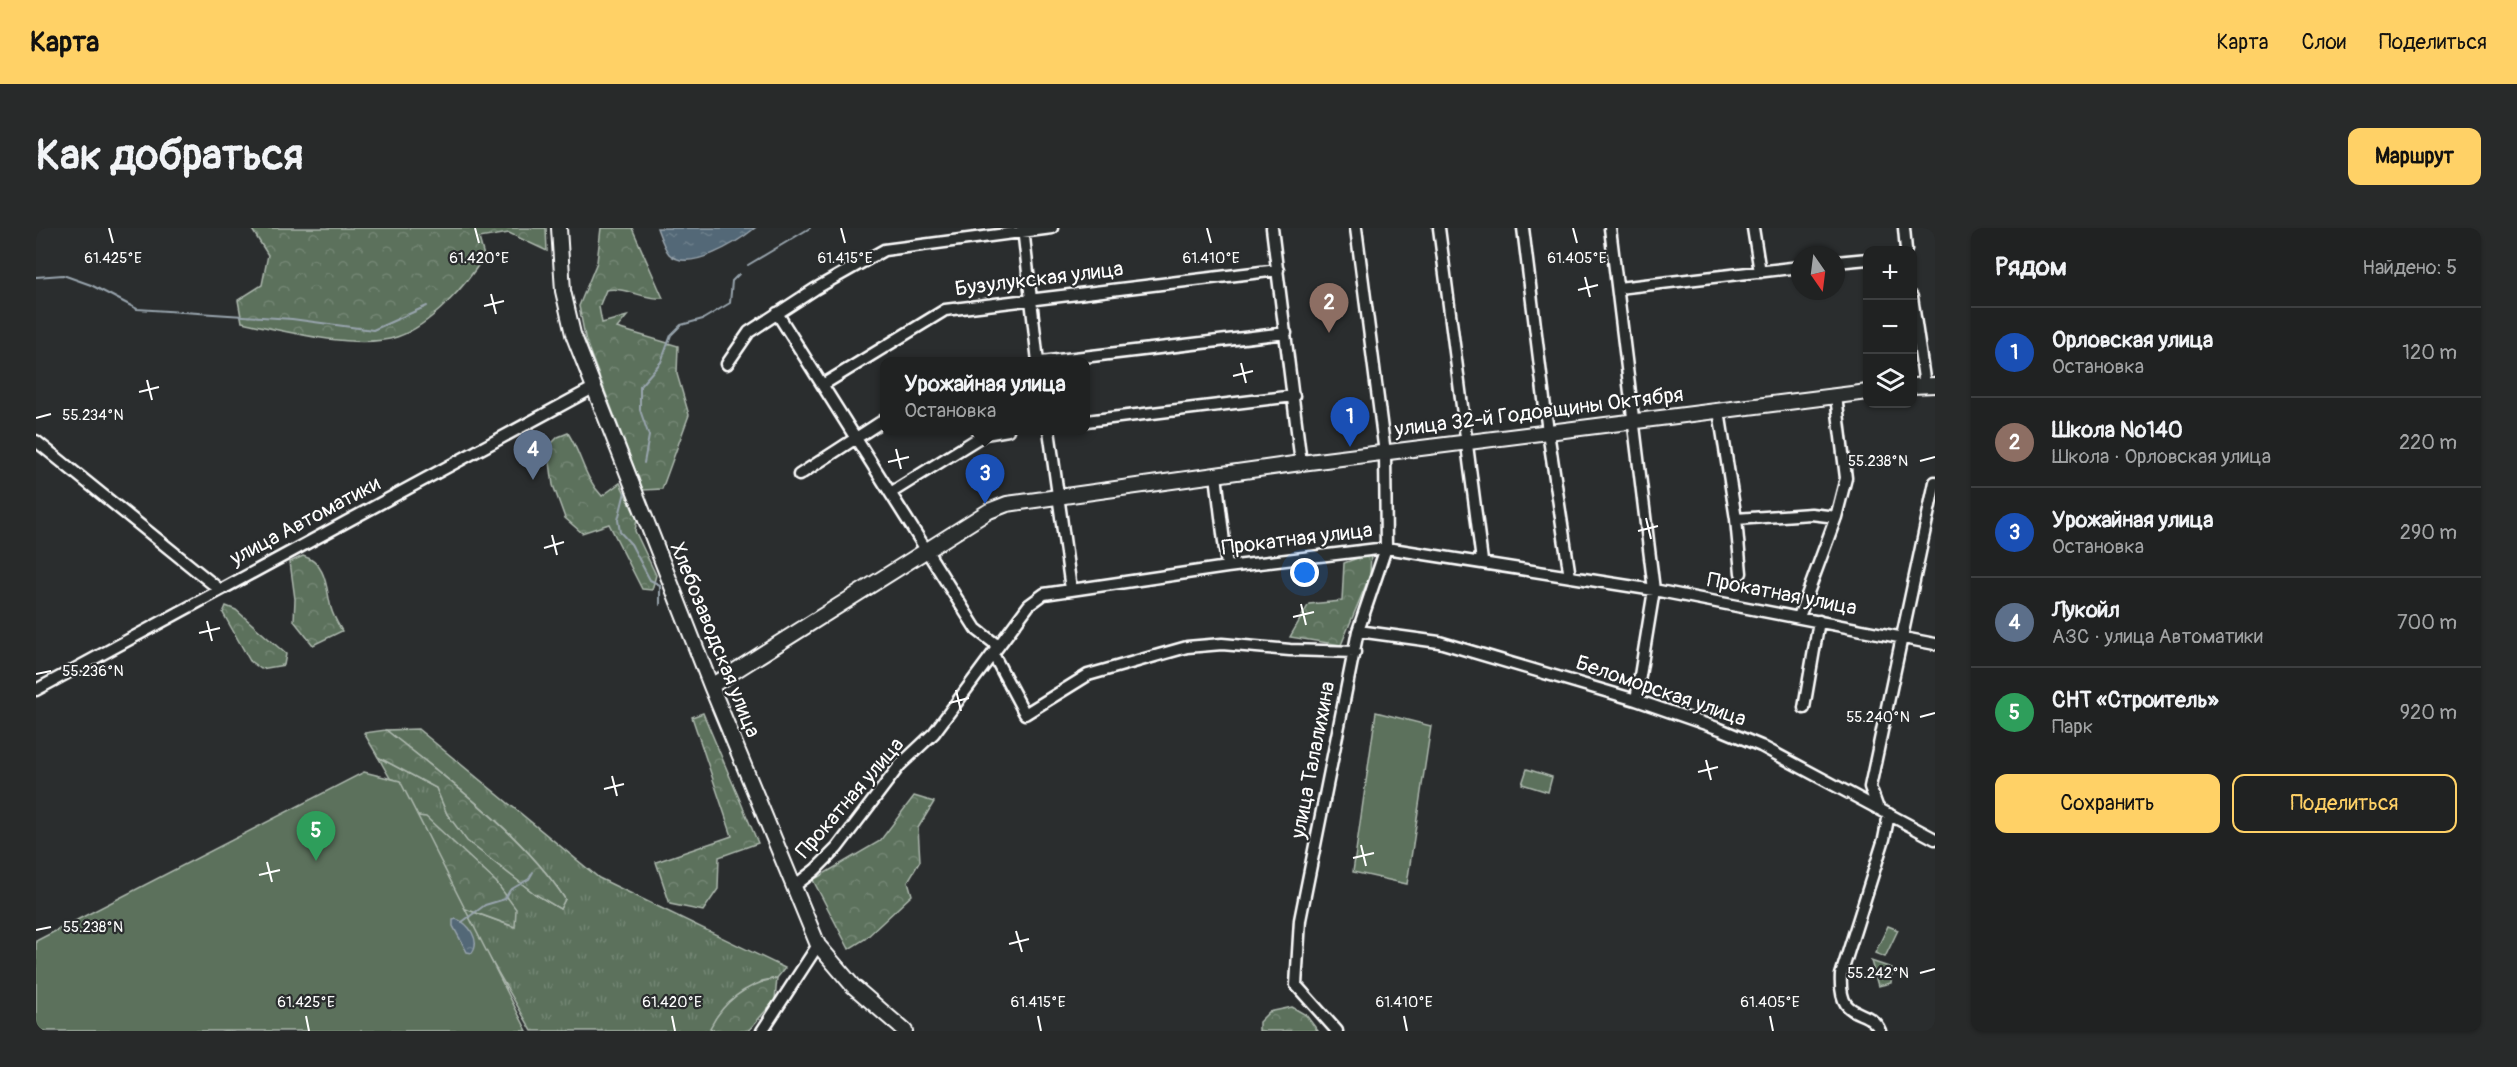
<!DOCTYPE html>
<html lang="ru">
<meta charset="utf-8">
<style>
body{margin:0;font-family:Pangolin,sans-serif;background:#282a2a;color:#f1f3f6}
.controls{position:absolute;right:18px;top:18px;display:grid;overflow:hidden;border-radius:12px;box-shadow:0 2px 4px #0004}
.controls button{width:54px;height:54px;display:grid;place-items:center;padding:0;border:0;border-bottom:2px solid #3d3f40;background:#202222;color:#f1f3f6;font:30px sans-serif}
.compass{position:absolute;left:1755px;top:18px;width:54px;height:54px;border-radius:50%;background:#202222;box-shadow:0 2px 4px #0004;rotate:166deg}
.you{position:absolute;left:1269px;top:345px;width:21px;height:21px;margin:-15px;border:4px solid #fff;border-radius:50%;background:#1a73e8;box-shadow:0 0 0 9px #1a73e833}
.badge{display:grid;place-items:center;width:39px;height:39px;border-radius:50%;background:#ffd166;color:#fff;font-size:20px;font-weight:700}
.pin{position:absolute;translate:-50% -50px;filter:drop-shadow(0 2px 3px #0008)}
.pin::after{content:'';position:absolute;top:32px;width:21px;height:18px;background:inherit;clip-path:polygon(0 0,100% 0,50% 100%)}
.popup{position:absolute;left:844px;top:129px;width:210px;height:78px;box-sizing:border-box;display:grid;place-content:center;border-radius:12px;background:#202222;filter:drop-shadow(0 2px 4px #0005);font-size:20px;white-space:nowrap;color:#a2a4a5}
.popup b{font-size:22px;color:#f1f3f6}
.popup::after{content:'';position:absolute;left:50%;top:100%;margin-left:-12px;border:12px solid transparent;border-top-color:#202222}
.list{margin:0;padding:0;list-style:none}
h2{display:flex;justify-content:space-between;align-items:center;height:78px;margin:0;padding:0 24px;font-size:26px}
h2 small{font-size:20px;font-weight:400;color:#a2a4a5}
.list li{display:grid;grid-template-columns:39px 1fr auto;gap:18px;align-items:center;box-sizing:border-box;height:90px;padding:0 24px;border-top:2px solid #3d3f40}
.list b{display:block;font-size:22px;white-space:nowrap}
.list p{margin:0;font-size:20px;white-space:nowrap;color:#a2a4a5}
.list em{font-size:20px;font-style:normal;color:#a2a4a5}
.actions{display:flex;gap:12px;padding:18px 24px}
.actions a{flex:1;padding:14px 0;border:2px solid #ffd166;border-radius:12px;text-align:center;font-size:21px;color:#ffd166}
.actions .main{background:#ffd166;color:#111}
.icon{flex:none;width:33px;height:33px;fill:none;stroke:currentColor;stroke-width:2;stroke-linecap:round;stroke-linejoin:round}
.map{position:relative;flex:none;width:1899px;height:803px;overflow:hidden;border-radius:12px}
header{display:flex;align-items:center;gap:36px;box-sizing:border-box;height:84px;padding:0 30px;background:#ffd166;color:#111}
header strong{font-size:28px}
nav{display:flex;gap:33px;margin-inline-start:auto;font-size:21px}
.intro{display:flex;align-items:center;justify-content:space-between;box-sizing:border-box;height:144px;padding:0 36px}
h1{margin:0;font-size:42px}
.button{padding:15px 27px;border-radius:12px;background:#ffd166;color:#111;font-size:21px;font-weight:700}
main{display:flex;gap:36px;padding:0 36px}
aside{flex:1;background:#202222;border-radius:12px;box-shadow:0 2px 4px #0004}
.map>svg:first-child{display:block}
.grass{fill:url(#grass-tufts);stroke:#adb8ae;stroke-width:1.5}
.forest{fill:url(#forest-crowns);stroke:#adb8ae;stroke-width:1.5}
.garden{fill:#5b715c;stroke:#adb8ae;stroke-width:1.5}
.water{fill:url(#water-ripples);stroke:#98a4ad;stroke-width:1.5}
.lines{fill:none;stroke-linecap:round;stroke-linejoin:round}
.stream{stroke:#98a4ad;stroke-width:2}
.minor-casing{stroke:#fff;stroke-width:15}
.major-casing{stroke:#fff;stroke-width:18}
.minor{stroke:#2a2d2e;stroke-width:10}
.major{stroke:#2a2d2e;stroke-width:14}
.ticks{fill:none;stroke:#fff;stroke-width:2}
.labels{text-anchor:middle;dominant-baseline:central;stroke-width:4.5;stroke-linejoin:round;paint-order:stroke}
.street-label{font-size:21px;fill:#fff;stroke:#2a2d2e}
.ticks-label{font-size:15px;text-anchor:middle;fill:#fff;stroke:#2a2d2e;stroke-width:4.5;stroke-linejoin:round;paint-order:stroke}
</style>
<header>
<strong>Карта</strong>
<nav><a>Карта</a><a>Слои</a><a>Поделиться</a></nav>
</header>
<div class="intro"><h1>Как добраться</h1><a class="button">Маршрут</a></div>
<main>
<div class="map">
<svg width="1899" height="803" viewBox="0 0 1899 803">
<defs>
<pattern id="grass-tufts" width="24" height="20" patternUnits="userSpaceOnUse" patternTransform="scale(1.5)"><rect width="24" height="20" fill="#5b715c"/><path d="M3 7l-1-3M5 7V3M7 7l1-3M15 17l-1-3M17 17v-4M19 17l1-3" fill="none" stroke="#748674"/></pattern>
<pattern id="forest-crowns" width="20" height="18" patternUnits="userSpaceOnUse" patternTransform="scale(1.5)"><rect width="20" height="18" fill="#5b715c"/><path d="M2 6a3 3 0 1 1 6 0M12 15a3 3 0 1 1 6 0" fill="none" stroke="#748674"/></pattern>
<pattern id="water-ripples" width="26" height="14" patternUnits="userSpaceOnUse" patternTransform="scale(1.5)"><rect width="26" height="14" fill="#536877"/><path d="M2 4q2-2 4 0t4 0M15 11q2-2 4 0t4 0" fill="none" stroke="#6d7f8b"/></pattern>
</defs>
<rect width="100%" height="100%" fill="#2a2d2e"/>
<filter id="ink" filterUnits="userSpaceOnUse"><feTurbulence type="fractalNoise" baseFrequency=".0167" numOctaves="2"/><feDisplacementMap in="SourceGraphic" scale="12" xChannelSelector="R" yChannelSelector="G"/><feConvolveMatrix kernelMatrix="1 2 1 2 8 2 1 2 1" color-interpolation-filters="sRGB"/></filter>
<g filter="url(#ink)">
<!-- grass -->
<path class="grass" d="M382,501L563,650L749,740L741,750L726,753L675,799L679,803H496L424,679L478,699L375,587L342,529L400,560L411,586L432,613L499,666L524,681L529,671C487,606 410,550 350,502Z
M1835,733L1856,740L1855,755L1842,758Z"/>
<!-- forest -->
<path class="forest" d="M215,0H510L511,23L473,5L443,10L448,28C431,57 394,98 361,109C320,122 247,103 206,94L202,72L226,57L232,27Z
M565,0H596L627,70C607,72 589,58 570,62L563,79L566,95L591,88L581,100L642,118L641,146L653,187L626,261L607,262L550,114L543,78L561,34Z
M532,205C547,229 546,246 566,268L584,255L601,291L599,303L620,347L616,362L606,361L573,296L546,305L529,290L517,257L512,219L522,209Z
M1335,325L1334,347L1305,417L1254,409L1273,376L1306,373L1308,335Z
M267,328C291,335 290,360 295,380C297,388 302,396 306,403L277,417L258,393L259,371L254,334Z
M190,378L200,382L250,426L248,437L225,441L214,433L187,385Z
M667,485L722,615L683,629L682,661L667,683L634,676L620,634L696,608L656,489Z
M350,502C410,550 487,607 529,671L524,681L499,666L431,613L411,586L400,560L342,529L328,505Z
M878,568L898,574L882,600L884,633L872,653L876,667L829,711L813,721L777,652L844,613Z
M375,587L390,589L460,654L480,681L479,699L424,679Z
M741,750L739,772L712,803H679L674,800C688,772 711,756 741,750Z
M1256,779L1270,787L1282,803H1223V794L1233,784Z"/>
<!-- garden -->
<path class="garden" d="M1340,484L1395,498L1371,656L1317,644Z
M1491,541L1516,549L1512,564L1486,556Z
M328,544L364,553L491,803H0V713Z
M1852,698L1862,702L1849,729L1839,725Z"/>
<!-- water -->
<path class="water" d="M621,0H719C703,13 652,46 633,26C628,20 624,8 621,0Z
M420,691C433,695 445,713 436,725L431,724L417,698V692Z"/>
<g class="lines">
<!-- stream -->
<path class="stream" d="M712,37L774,0
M0,49L27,47L55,57L101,81L256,91L337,102L391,78
M608,235L613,208L604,182V158L625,134L635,107L645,97L667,91L694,75L696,53L703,46
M589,264L582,292L584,304L595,316L614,352L624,357V377
M426,694L449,677L469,671L474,662L493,651L497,644"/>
<defs>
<path id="minor" d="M987,0L1002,134
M1236,0L1265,235
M1403,0L1446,333
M1487,0L1512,204L1534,349
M1574,0L1618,362L1600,472
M1717,0L1724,44
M1868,0L1870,22
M1800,34L1832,31
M1582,60L1764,39
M1876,69L1889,157
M741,85L940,401L962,418
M1005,134L1250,105
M691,136L713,104L779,61L848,22L1016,0
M788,156L909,82L1242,42
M1683,183L1700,291L1705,345
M1050,193L1258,168
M1013,202L1035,361
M0,213L183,361
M763,247L848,192
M1180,247L1191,339
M856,264L949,206L972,202
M1700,291L1775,286L1800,289
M1763,389L1800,289L1810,250L1800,168
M1322,403L1403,414L1600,472L1684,501L1725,518L1899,611
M957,426L989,486L1052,447L1151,419L1186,416L1254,422L1319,424
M0,462L557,160
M1768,480L1783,393
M1841,578L1834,559L1899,254
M757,659L779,642L801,620L864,537L898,505L993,377L1008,366L1191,339L1350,320L1618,362L1899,416
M726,803L782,717
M1301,803L1260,757L1264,692L1322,403L1350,320L1349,225L1320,0
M1844,803C1833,776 1802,797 1805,747L1848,611L1853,586"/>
<path id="major" d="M523,0L527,63L537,106L675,458L782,717L817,758L869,803
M1876,158L1899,157
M675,458L953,283L971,276L1265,235L1832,164"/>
</defs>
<!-- minor casing -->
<use href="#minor" class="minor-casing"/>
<!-- major casing -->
<use href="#major" class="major-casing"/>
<!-- minor -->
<use href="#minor" class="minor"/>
<!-- major -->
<use href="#major" class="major"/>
</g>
</g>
<!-- ticks -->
<path class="ticks" d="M73,0L77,15M439,0L443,15M805,0L809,15M1171,0L1175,15M1537,0L1541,15M1549,49L1554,69M1542,62L1562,57M455,66L460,86M448,78L468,73M1205,135L1210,155M1197,148L1217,143M111,152L116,172M103,164L123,159M0,190L15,186M860,221L865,241M1884,233L1899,229M852,234L873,229M1610,290L1615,311M1602,303L1622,298M516,307L521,327M508,320L528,314M1265,376L1270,397M1257,389L1278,384M171,393L176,413M163,405L184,400M0,446L15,443M920,462L925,483M913,475L933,470M1884,489L1899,485M1670,532L1675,552M1662,544L1682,539M576,548L581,568M568,561L588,556M1325,617L1330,638M1317,630L1338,625M231,634L236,654M223,647L244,642M0,702L15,699M980,703L986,724M973,716L993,711M1884,745L1899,741M270,788L273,803M636,788L639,803M1002,788L1005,803M1368,788L1371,803M1734,788L1737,803"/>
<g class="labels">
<!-- street labels -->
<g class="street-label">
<text transform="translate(1003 51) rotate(-7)">Бузулукская улица</text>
<text transform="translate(1503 184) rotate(-7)">улица 32-й Годовщины Октября</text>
<text transform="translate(269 293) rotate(-28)">улица Автоматики</text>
<text transform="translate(1261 311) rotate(-7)">Прокатная улица</text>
<text transform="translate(1746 366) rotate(11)">Прокатная улица</text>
<text transform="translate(679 412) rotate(68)">Хлебозаводская улица</text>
<text transform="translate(1625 463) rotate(19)">Беломорская улица</text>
<text transform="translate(1277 532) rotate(-79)">улица Талалихина</text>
<text transform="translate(814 570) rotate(-49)">Прокатная улица</text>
</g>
</g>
<g class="ticks-label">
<text x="77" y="35">61.425°E</text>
<text x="443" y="35">61.420°E</text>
<text x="809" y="35">61.415°E</text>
<text x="1175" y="35">61.410°E</text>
<text x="1541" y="35">61.405°E</text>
<text x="57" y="192">55.234°N</text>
<text x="1842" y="238">55.238°N</text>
<text x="57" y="448">55.236°N</text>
<text x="1842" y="494">55.240°N</text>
<text x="57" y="704">55.238°N</text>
<text x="1842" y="750">55.242°N</text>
<text x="270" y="779">61.425°E</text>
<text x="636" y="779">61.420°E</text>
<text x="1002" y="779">61.415°E</text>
<text x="1368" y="779">61.410°E</text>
<text x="1734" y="779">61.405°E</text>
</g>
</svg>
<div class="controls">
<button>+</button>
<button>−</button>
<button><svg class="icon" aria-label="layers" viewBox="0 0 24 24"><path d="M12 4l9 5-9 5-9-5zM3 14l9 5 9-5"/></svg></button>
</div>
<svg class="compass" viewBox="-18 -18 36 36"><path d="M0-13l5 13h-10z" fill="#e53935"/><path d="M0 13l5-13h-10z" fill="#a2a4a5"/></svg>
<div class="you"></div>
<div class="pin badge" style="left:1314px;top:219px;background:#1a4fb4">1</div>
<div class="pin badge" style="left:1293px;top:105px;background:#8d6e63">2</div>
<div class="pin badge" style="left:949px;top:276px;background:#1a4fb4">3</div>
<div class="popup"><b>Урожайная улица</b>Остановка</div>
<div class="pin badge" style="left:497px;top:252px;background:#5c6f8a">4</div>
<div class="pin badge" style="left:280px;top:633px;background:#2e9e5b">5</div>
</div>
<aside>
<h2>Рядом<small>Найдено: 5</small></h2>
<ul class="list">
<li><span class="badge" style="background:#1a4fb4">1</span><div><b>Орловская улица</b><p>Остановка</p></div><em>120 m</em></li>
<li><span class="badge" style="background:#8d6e63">2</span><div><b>Школа №140</b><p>Школа · Орловская улица</p></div><em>220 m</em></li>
<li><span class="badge" style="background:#1a4fb4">3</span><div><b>Урожайная улица</b><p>Остановка</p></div><em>290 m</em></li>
<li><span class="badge" style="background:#5c6f8a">4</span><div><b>Лукойл</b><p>АЗС · улица Автоматики</p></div><em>700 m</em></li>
<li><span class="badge" style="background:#2e9e5b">5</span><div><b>СНТ «Строитель»</b><p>Парк</p></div><em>920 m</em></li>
</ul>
<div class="actions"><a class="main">Сохранить</a><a>Поделиться</a></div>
</aside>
</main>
